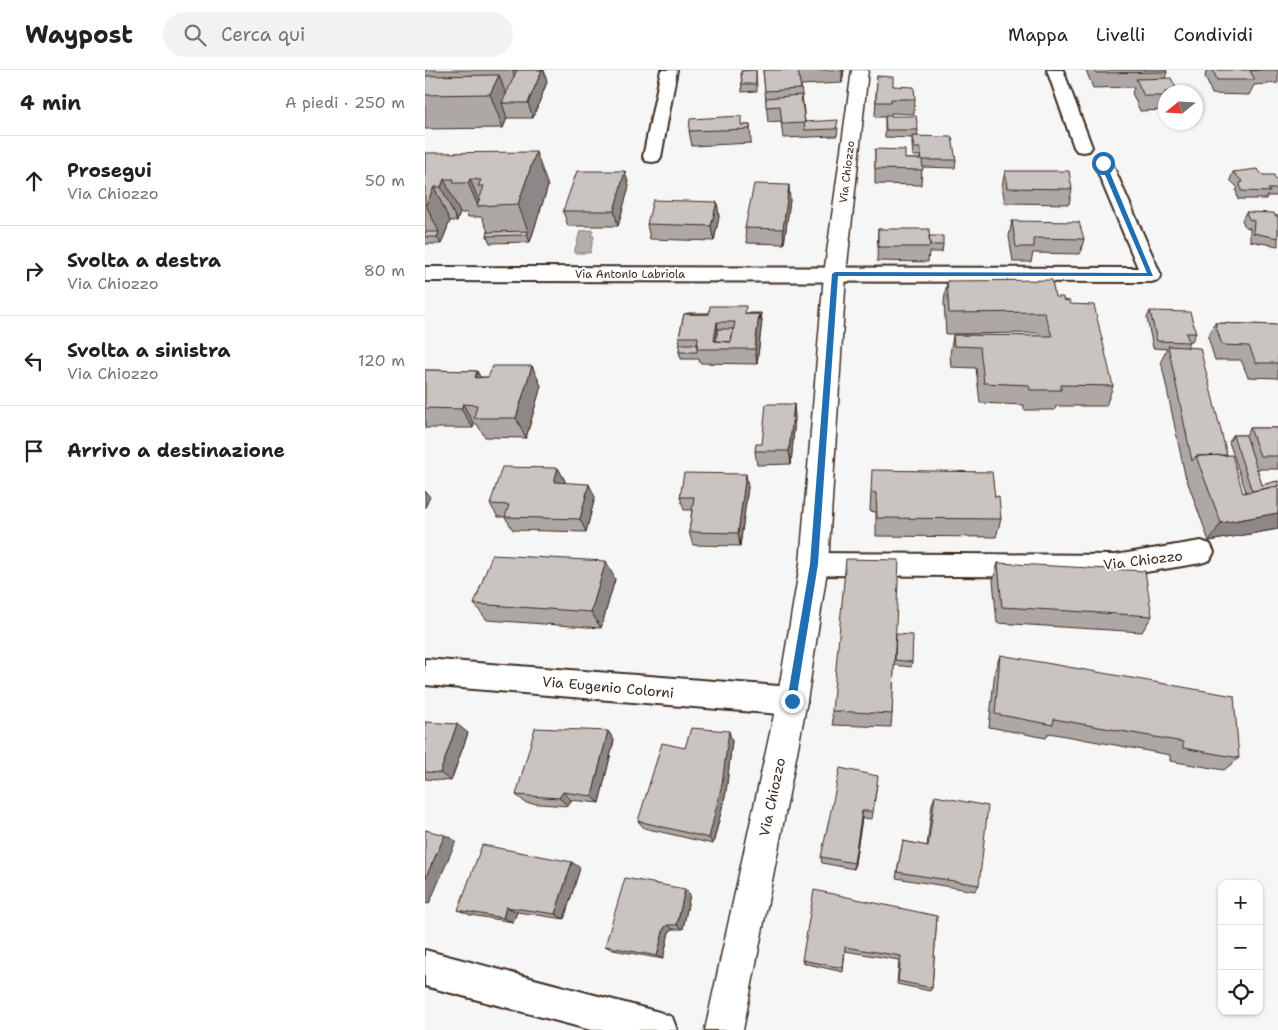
<!DOCTYPE html>
<html lang="it">
<meta charset="utf-8">
<style>
body{margin:0;font-family:"Shantell Sans",sans-serif;background:#f2f2f2;color:#202124}
.controls{position:absolute;right:15px;bottom:15px;display:grid;overflow:hidden;border-radius:10px;box-shadow:0 1px 4px #0004}
.controls button{width:45px;height:45px;display:grid;place-items:center;padding:0;border:0;border-bottom:1px solid #e0e0e0;background:#fff;color:#202124;font:25px sans-serif}
.compass{position:absolute;left:733px;top:15px;width:45px;height:45px;border-radius:50%;background:#fff;box-shadow:0 1px 4px #0004;rotate:252deg}
.stop{position:absolute;width:15px;height:15px;margin:-11px;border:4px solid #1f6fb2;border-radius:50%;background:#fff}
.stop.end{background:#1f6fb2;border-color:#fff;box-shadow:0 1px 5px #0008}
.list{margin:0;padding:0;list-style:none}
h2{display:flex;justify-content:space-between;align-items:center;height:65px;margin:0;padding:0 20px;font-size:21px}
h2 small{font-size:16px;font-weight:400;color:#757577}
.list li{display:grid;grid-template-columns:32px 1fr auto;gap:15px;align-items:center;box-sizing:border-box;height:90px;padding:0 20px;border-top:1px solid #e0e0e0}
.list b{display:block;font-size:19px;white-space:nowrap}
.list p{margin:0;font-size:16px;white-space:nowrap;color:#757577}
.list em{font-size:16px;font-style:normal;color:#757577}
.icon{flex:none;width:28px;height:28px;fill:none;stroke:currentColor;stroke-width:2;stroke-linecap:round;stroke-linejoin:round}
.map{position:relative;flex:none;width:853px;height:960px;overflow:hidden}
header{display:flex;align-items:center;gap:30px;box-sizing:border-box;height:70px;padding:0 25px;background:#fff;border-bottom:1px solid #e0e0e0}
header strong{font-size:24px}
nav{display:flex;gap:28px;margin-inline-start:auto;font-size:18px}
.search{width:350px;height:45px;background:#f2f2f2;display:flex;align-items:center;gap:12px;box-sizing:border-box;padding:0 18px;border-radius:28px;color:#757577;font-size:19px}
main{display:flex}
aside{flex:1;background:#fff}
.map>svg:first-child{display:block}
.water{fill:#b4aeaa;stroke:#847972}
.lines{fill:none;stroke-linecap:round;stroke-linejoin:round}
.street-casing{stroke:#3b2a1e;stroke-width:4}
.secondary-casing{stroke:#3b2a1e;stroke-width:3}
.street{fill:#fff;fill-rule:evenodd}
.secondary{fill:#fff;fill-rule:evenodd}
.wall{fill:#ada8a6;stroke:#3b2a1e}
.shaded-wall{fill:#8d8887;stroke:#3b2a1e}
.building{fill:#c9c3c1;stroke:#3b2a1e;fill-rule:evenodd}
.route{fill:#1f6fb2}
.labels{text-anchor:middle;dominant-baseline:central;stroke-width:4;stroke-linejoin:round;paint-order:stroke}
.far-street-label{font-size:11px;fill:#3b2a1e;stroke:#fff}
.street-label{font-size:14px;fill:#3b2a1e;stroke:#fff}
</style>
<header>
<strong>Waypost</strong>
<div class="search"><svg class="icon" aria-label="search" viewBox="0 0 24 24"><circle cx="10" cy="10" r="6"/><path d="M15 15l6 6"/></svg>Cerca qui</div>
<nav><a>Mappa</a><a>Livelli</a><a>Condividi</a></nav>
</header>
<main>
<aside>
<h2>4 min<small>A piedi · 250 m</small></h2>
<ul class="list">
<li><svg class="icon" aria-label="ahead" viewBox="0 0 24 24"><path d="M12 20V5M6 11l6-6 6 6"/></svg><div><b>Prosegui</b><p>Via Chiozzo</p></div><em>50 m</em></li>
<li><svg class="icon" aria-label="right" viewBox="0 0 24 24"><path d="M7 20v-9h11M14 6l5 5-5 5"/></svg><div><b>Svolta a destra</b><p>Via Chiozzo</p></div><em>80 m</em></li>
<li><svg class="icon" aria-label="left" viewBox="0 0 24 24"><path d="M17 20v-9H6M10 6l-5 5 5 5"/></svg><div><b>Svolta a sinistra</b><p>Via Chiozzo</p></div><em>120 m</em></li>
<li><svg class="icon" aria-label="arrive" viewBox="0 0 24 24"><path d="M6 21V4h12l-3 4 3 4H6"/></svg><div><b>Arrivo a destinazione</b></div></li>
</ul>
</aside>
<div class="map">
<svg width="853" height="960" viewBox="0 0 853 960">
<rect width="100%" height="100%" fill="#f7f6f6"/>
<filter id="ink" filterUnits="userSpaceOnUse"><feTurbulence type="fractalNoise" baseFrequency=".02" numOctaves="2"/><feDisplacementMap in="SourceGraphic" scale="10" xChannelSelector="R" yChannelSelector="G"/><feConvolveMatrix kernelMatrix="1 2 1 2 8 2 1 2 1" color-interpolation-filters="sRGB"/></filter>
<g filter="url(#ink)">
<!-- water -->
<path class="water" d="M168,160L166,166H169L165,183H149L155,161Z"/>
<g class="lines">
<defs>
<path id="street" d="M236,0H252L236,87L233,91L227,92L221,91L218,87Z
M622,0H638L667,77L664,81L658,82L652,81L649,77Z
M678,88L684,89L687,93L736,205L733,210L726,212L0,211V197L713,198L669,93L672,89Z
M776,471L785,474L789,482L785,490L776,493L690,507L389,505L380,502L376,494L380,486L389,483L690,485Z
M0,589L367,617L377,621L382,631L377,641L367,645L0,615Z
M0,880L234,942L247,947L252,960H166L0,916Z"/>
<path id="secondary" d="M427,0H443L421,204L403,494L382,631L318,960H280L352,631L375,494L399,204Z"/>
</defs>
<!-- street casing -->
<use href="#street" class="street-casing"/>
<!-- secondary casing -->
<use href="#secondary" class="secondary-casing"/>
<!-- street -->
<use href="#street" class="street"/>
<!-- secondary -->
<use href="#secondary" class="secondary"/>
</g>
<!-- wall -->
<path class="wall" d="M0,0H119L122,12L108,48H82L78,58L0,59Z
M331,0L332,21L317,22L316,1Z
M338,0H419L417,13L376,15L380,52L413,58L412,66L358,68L356,51L343,52Z
M661,0H741L742,2L740,8V40L715,41L707,23L709,17L668,18Z
M782,0H853V13L829,15L824,25L787,24L780,6Z
M452,6L490,29L489,44L466,43V46L493,60L492,66L531,90L530,98L497,97L496,115L450,114V79L480,89H495V86H488L487,74V68L460,67V47H450Z
M317,55H325L326,73L267,76L264,61Z
M0,83L123,116L105,172L65,173L62,166L63,162L57,147H43L42,143H35L32,151H25L16,174H0Z
M580,101L647,119L644,134L580,133L577,116Z
M808,102L838,105L853,115V122L851,126H842L841,129H813L811,120L813,118L805,110Z
M204,116L193,156H143L138,141Z
M365,130L359,174L322,173L320,158Z
M292,132L294,147L289,171L225,169L222,154Z
M821,142L853,146V176L825,171V158L820,157L817,150Z
M587,151L659,169L655,184L608,183L606,192H588L584,166Z
M453,159L504,166L518,175L517,182H504L503,192L452,191Z
M522,211L630,227L644,234L688,316L681,336H631L630,340H599V335L555,333L551,298L526,297L525,285L528,265L615,266L614,263L521,264L519,232Z
M725,241L771,263L767,271H764V272L762,277L802,385L818,423L821,422L804,372L808,365H821L825,358H853V399H832L837,415L853,411V459L784,471L760,405L736,291L742,279L728,278L722,248Z
M322,243L337,250L332,294L275,293L274,289H256L254,282L255,274L254,267L259,244Z
M790,253L853,255V308L823,307L816,290H790L783,267Z
M107,296L116,316L101,368L60,367L52,354H49L48,358H0V300L52,301L55,307H63Z
M369,334L370,348L366,394L332,395L330,381L337,374Z
M133,398L140,411L139,413L170,427L161,462L88,460L80,447H73L65,434Z
M323,417L315,476L268,475L264,462L267,440H259L255,427Z
M446,422L570,427L576,449L571,467L451,466V442L445,441Z
M573,493L727,546L717,562L572,553L568,510Z
M190,509L176,558L62,550L49,534Z
M470,575L487,592L486,597L469,595L467,644L466,657L408,655L407,641Z
M575,585L814,688L799,700L745,691V685L624,663L621,668L564,657L570,600Z
M0,652L43,663L26,711L0,709Z
M183,661L189,670L174,733L146,730L143,736L101,733L91,725Z
M307,671L301,722L288,774L219,758L213,751L260,678Z
M452,714L447,749L437,748L429,799L397,793L396,787Z
M510,726L554,815L550,821L471,808L478,771L502,776L507,734Z
M155,798L139,849L92,842L88,852L45,845L33,840Z
M265,824L258,859H248L244,862L238,889L188,880L180,876Z
M512,846L507,918L505,921L472,914L474,890L420,881L418,902L378,893L377,890Z"/>
<!-- shaded-wall -->
<path class="shaded-wall" d="M87,0H99L94,20Z
M117,0H119L122,12L108,48L103,33Z
M417,0H419L417,13Z
M74,5L84,33H77L82,48L78,58L65,24Z
M111,82L123,116L105,172L102,165L103,161L93,134Z
M200,101L204,116L193,156L189,141Z
M19,109L35,143L32,151L16,117Z
M45,109L56,136H53L43,113Z
M364,115L365,130L359,174L358,159Z
M9,117L25,151L16,174L12,167L14,162L1,135Z
M292,132L294,147L289,171L286,156Z
M336,243L337,250L332,294L330,279L334,244Z
M292,252L294,267L293,278L289,271Z
M107,296L116,316L101,368L91,348Z
M52,301L62,321L50,308Z
M38,334L49,354L48,358L36,339Z
M369,334L370,348L366,394L364,381Z
M133,398L140,411L136,425L129,412Z
M321,404L323,417L315,476L313,463Z
M164,414L170,427L161,462L155,449Z
M0,421L5,427L0,438Z
M853,443V459L784,471L796,453Z
M181,491L190,509L176,558L166,542Z
M32,654L43,663L26,711L15,703Z
M183,661L189,670L174,733L167,726Z
M304,661L307,671L301,722L288,774L284,768Z
M138,722L146,730L143,736L134,728Z
M437,741V748L429,799V793Z
M20,765L31,771L4,834L0,833V809Z
M147,792L155,798L139,849L130,844Z
M260,819L265,824L258,859L252,855Z
M81,837L92,842L88,852L78,848Z
M243,855L248,859L244,862L238,889L232,886L239,858Z"/>
<!-- building -->
<path class="building" d="M92,0H117L103,33H77Z
M331,0V14H317L316,1Z
M338,0H373L376,19L340,21Z
M670,0H741L742,2L671,3Z
M788,0H835L825,1L830,10H792Z
M74,5L65,24L0,25V6Z
M452,6L468,7V16L489,17L490,29H466V32H451Z
M746,8L753,22H740V26H719L711,9Z
M376,25L380,53L357,54L355,36L341,37V28Z
M316,46V55H325V59L264,61L265,49Z
M460,46H491L493,60H461Z
M413,50L411,59L380,60L379,52Z
M487,66L527,67L531,90H497L495,78H489Z
M450,79L480,80V89H497L498,100L450,99Z
M111,82L93,134L52,136L59,116H53L56,110L45,109L43,113H28L29,109H19L16,117H9L1,135H0V83Z
M832,99L838,105H849L853,115V119H843L845,122L816,121L815,113L818,112L808,102Z
M152,101H200L189,141H138Z
M580,101H644L647,119L582,118Z
M329,114L364,115L358,159L320,158Z
M228,130L292,132L286,156L222,154Z
M821,142L849,143L850,146H853V168L828,163L829,151L824,149Z
M587,151L654,152L659,169L609,168V177H591Z
M453,159H504L505,177H453Z
M103,161L102,165L62,166L63,162Z
M0,162H14L12,167H0Z
M504,166H518V175H505Z
M627,210L630,227H638V230L645,231L644,234L669,235L688,316L636,315V320H605L604,315L559,313L555,277L529,276L528,265L627,266L619,242L524,243L522,211Z
M285,236H321L320,244H334L330,279H272L273,267H254L259,244H284ZM292,252H310L306,272L289,271Z
M725,241L765,242L771,263H761L764,272L732,271Z
M262,243H284V244H262Z
M322,243H336L335,251L334,244H322Z
M790,253L853,255V293H831L824,276L797,275Z
M293,259H308L306,272L291,271Z
M255,274H272V282H254Z
M743,276L775,278L802,385L771,386L767,391Z
M68,296H107L91,348H49L52,335L38,334L36,339L0,338V300L52,301L50,308L63,307Z
M341,334H369L364,381H330L331,374H337Z
M825,358H853V386H835Z
M808,365H821L837,415L853,411V416L827,421Z
M807,385L818,423L853,416V443L796,453L771,386Z
M77,397L133,398L129,412L164,414L155,449L80,447L84,435L65,434Z
M447,400L567,402L570,427L574,426L576,449L452,448L451,423L446,422Z
M259,403L321,404L313,463L264,462L269,427H255Z
M67,485L181,491L166,542L49,534Z
M421,489L474,490L467,644L407,641Z
M573,493L720,501L727,546L577,537Z
M471,564L488,565L487,592L470,590Z
M575,585L809,626L814,688L758,678V672L629,649L628,655L570,644Z
M0,652L32,654L15,703L0,702Z
M110,658L183,661L167,726L138,722L134,728L91,725Z
M266,658L304,661L297,714L284,768L213,751L237,673L260,678Z
M415,698L453,706L448,741H437L429,793L396,787Z
M510,726L563,736L554,815L472,802L478,771L503,776Z
M0,760L20,765L0,809Z
M57,775L147,792L130,844L81,837L78,848L33,840Z
M200,808L260,819L252,855H243L239,858L232,886L180,876Z
M389,820L512,846L507,918L473,911L476,886L420,877L418,898L377,890Z"/>
</g>
<!-- route -->
<path class="route" d="M678,91L681,93L728,206H413L393,494L371,631L370,634H364L362,631L385,494L407,204L410,202L722,203L675,93Z"/>
<g class="labels">
<!-- far-street labels -->
<g class="far-street-label">
<text transform="translate(422 102) rotate(-83)">Via Chiozzo</text>
<text x="205" y="204">Via Antonio Labriola</text>
</g>
<!-- street labels -->
<g class="street-label">
<text transform="translate(718 490) rotate(-7)">Via Chiozzo</text>
<text transform="translate(183 617) rotate(5)">Via Eugenio Colorni</text>
<text transform="translate(347 727) rotate(-78)">Via Chiozzo</text>
</g>
</g>
</svg>
<div class="controls">
<button>+</button>
<button>−</button>
<button><svg class="icon" aria-label="locate" viewBox="0 0 24 24"><circle cx="12" cy="12" r="6"/><path d="M12 2v4M12 18v4M2 12h4M18 12h4"/></svg></button>
</div>
<svg class="compass" viewBox="-18 -18 36 36"><path d="M0-13l5 13h-10z" fill="#e53935"/><path d="M0 13l5-13h-10z" fill="#757577"/></svg>
<div class="stop" style="left:678px;top:93px"></div>
<div class="stop end" style="left:367px;top:631px"></div>
</div>
</main>
